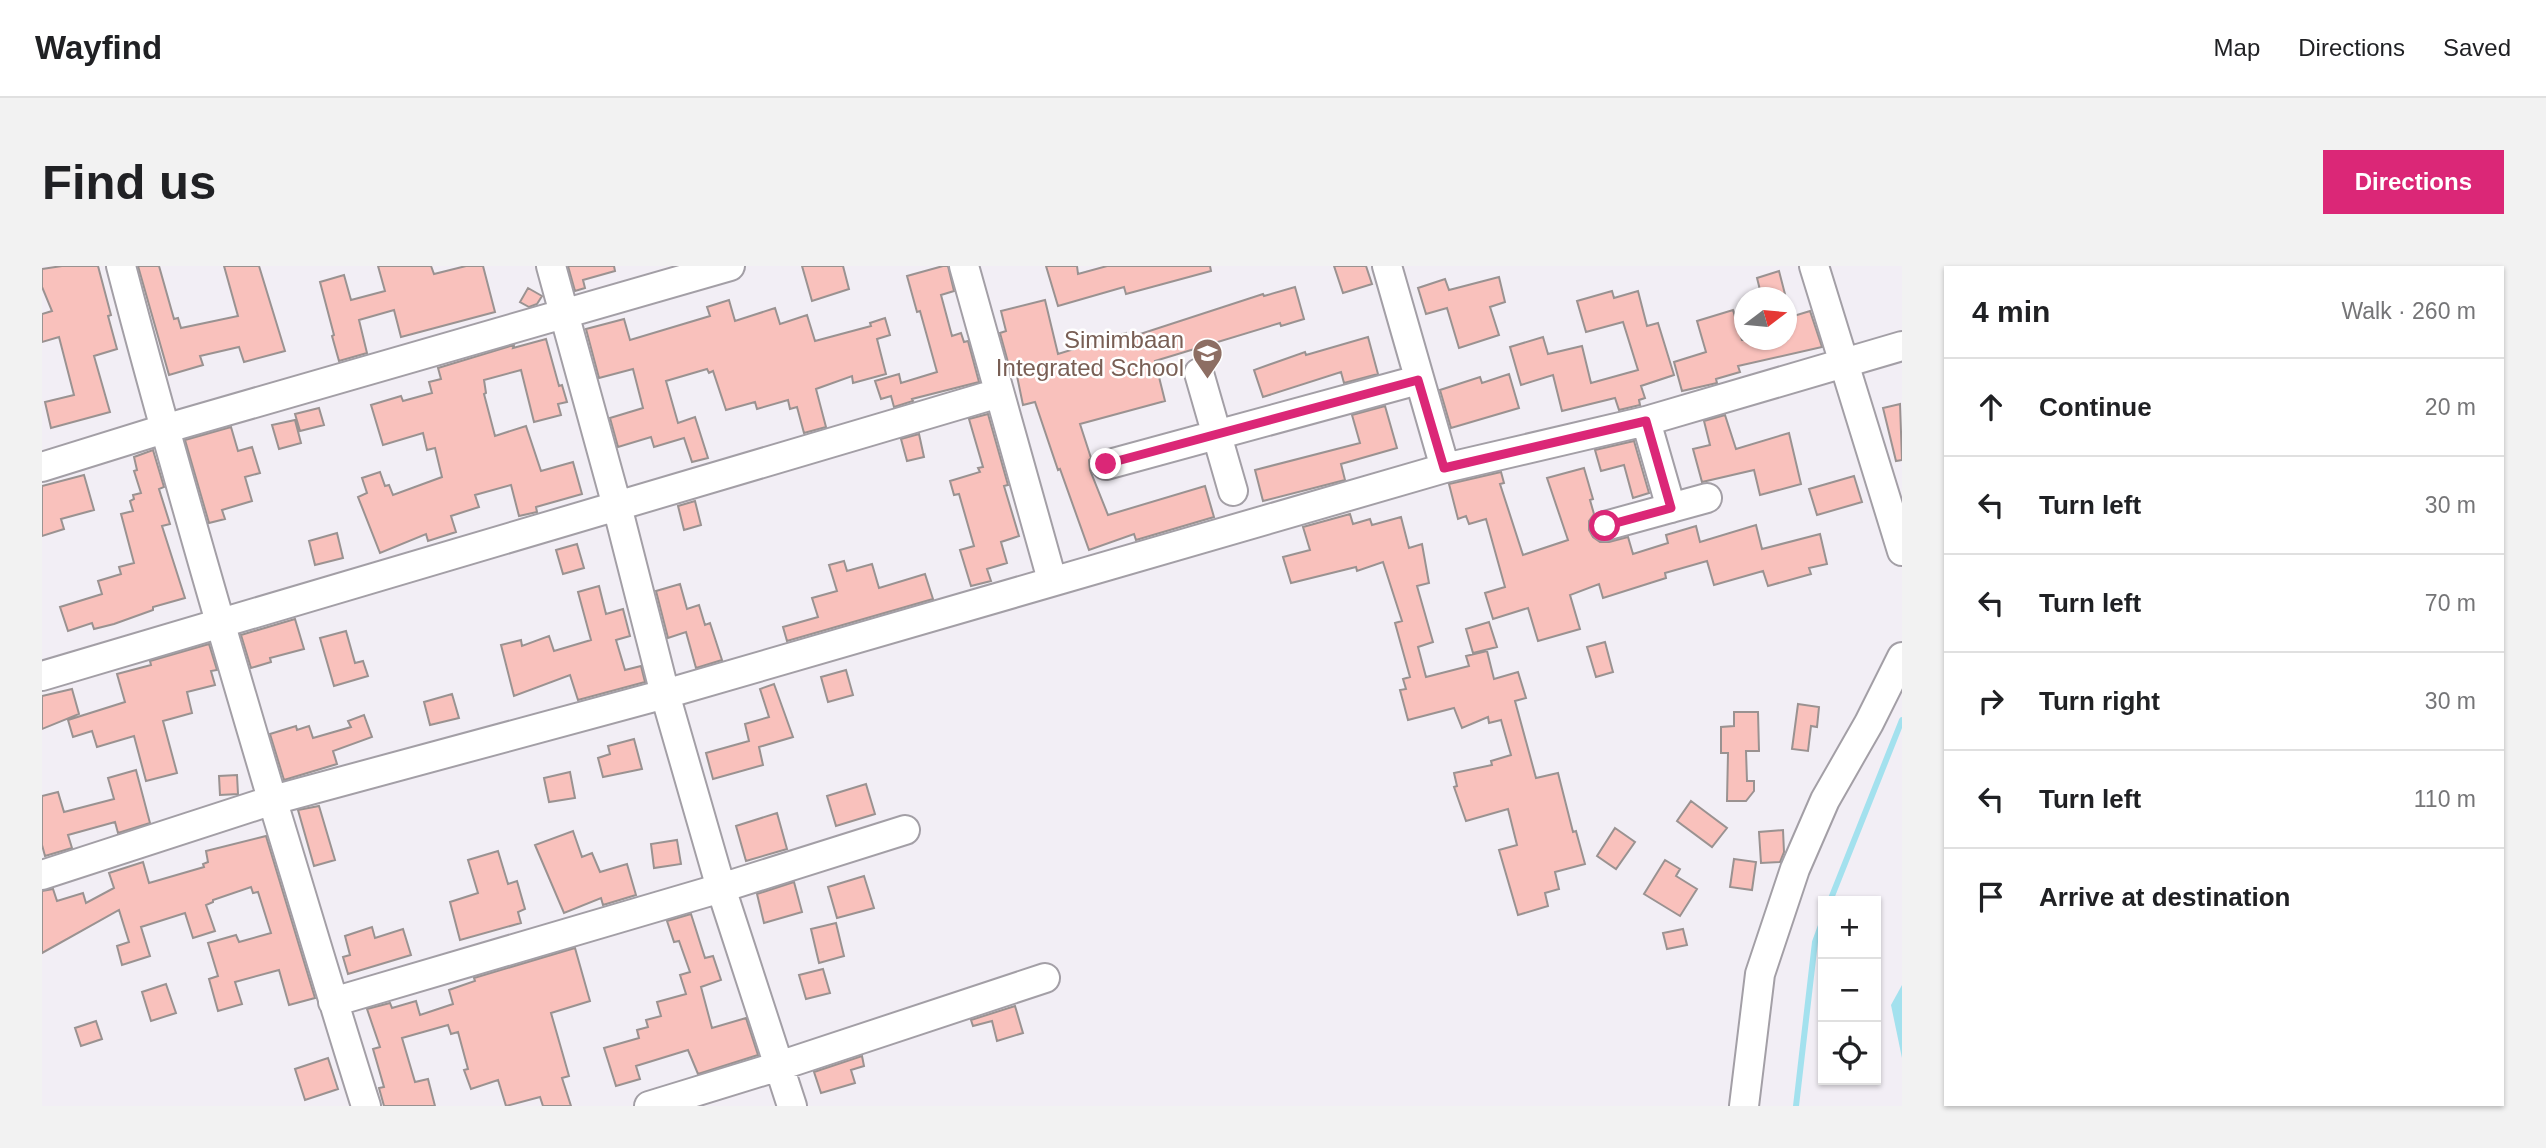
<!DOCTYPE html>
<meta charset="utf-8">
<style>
body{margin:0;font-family:Arial,sans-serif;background:#f2f2f2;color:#202124}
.controls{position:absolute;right:21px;bottom:21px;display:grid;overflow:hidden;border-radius:0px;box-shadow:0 2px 5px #0004}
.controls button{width:63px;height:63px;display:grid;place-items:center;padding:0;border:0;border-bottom:2px solid #e0e0e0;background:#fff;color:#202124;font:35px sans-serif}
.compass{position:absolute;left:1692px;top:21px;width:63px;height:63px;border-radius:50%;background:#fff;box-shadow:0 2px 5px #0004;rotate:74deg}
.stop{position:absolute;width:21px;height:21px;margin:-16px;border:5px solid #db2777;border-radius:50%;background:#fff}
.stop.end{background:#db2777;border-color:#fff;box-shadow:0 2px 7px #0008}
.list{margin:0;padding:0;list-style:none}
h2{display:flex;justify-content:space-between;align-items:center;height:91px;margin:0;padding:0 28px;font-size:30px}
h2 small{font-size:23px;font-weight:400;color:#757577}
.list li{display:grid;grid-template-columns:46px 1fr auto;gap:21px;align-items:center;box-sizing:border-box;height:98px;padding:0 28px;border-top:2px solid #e0e0e0}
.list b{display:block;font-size:26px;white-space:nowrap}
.list em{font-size:23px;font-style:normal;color:#757577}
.icon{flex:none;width:38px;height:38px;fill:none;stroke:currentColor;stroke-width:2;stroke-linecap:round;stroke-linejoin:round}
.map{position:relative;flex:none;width:1860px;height:840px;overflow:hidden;border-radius:0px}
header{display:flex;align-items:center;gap:42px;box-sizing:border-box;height:98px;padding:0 35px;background:#fff;border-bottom:2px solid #e0e0e0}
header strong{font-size:33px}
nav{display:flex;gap:38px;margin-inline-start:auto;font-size:24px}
.intro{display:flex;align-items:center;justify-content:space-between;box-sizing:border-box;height:168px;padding:0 42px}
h1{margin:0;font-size:49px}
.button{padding:18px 32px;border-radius:0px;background:#db2777;color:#fff;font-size:24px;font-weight:700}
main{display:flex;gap:42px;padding:0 42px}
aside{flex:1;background:#fff;border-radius:0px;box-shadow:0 2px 5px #0004}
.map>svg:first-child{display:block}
.water{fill:#a3e1ee}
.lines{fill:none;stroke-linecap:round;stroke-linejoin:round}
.stream{stroke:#a3e1ee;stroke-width:6}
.building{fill:#f9c1bc;stroke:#9a9291;stroke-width:2}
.minor-casing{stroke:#a39fa6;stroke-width:32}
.minor{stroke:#fff;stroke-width:28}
.route{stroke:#db2777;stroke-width:9}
.labels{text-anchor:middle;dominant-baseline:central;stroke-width:5;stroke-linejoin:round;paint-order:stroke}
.education-label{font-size:24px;fill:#785e54;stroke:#fff;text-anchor:end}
</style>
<header>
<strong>Wayfind</strong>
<nav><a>Map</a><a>Directions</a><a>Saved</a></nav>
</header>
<div class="intro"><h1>Find us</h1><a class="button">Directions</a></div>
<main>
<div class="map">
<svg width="1860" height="840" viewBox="0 0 1860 840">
<rect width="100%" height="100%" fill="#f2eef5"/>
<!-- water -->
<path class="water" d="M1860,719V792L1849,739Z"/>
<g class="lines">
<!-- stream -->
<path class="stream" d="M1788,635L1860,454
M1754,840L1773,676L1781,654"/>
</g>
<!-- building -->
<path class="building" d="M20,0H56L69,49L66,50L75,83L52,90L68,146L9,162L3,136L32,129L17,71L0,76V48L10,45L0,21V3Z
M96,0H117L132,53L136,52L139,62L196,50L182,0H217L243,85L202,96L197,81L158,90L161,99L127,109Z
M336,0H389L392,8L424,0H441L453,46L359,71L352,44L317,54L325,87L297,95L290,70L292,69L278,16L302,9L309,34L343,25Z
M526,0H572L573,5L541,14L543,22L533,25Z
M760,0H801L807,23L770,35Z
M901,0H906L912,25L899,29L910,70L919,67L922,76L926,75L937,116L870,133L871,135L852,141L849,130L839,133L833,115L857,108L859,117L895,106L878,45L875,46L865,10Z
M1004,0H1035L1036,8L1065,0H1168L1169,5L1084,28L1082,21L1016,40Z
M1292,0H1324L1330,18L1301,27Z
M1737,5L1744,32H1720L1715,12Z
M1457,11L1463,36L1448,41L1457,69L1417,82L1405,42L1384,48L1376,22L1403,13L1407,24Z
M1253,21L1262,53L1239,60L1238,57L1113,95L1123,135L1038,158L1049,192L1047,194L1048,204L1066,249L1163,220L1172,251L1094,274L1092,268L1047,284L1018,203L1016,204L993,136L981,139L975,110L970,111L958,67L964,65L959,45L1003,34L1016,88L1084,67L1086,72L1221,28L1222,30Z
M486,22L500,30L495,38L487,41L478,36Z
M1570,25L1572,32L1596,25L1605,60L1616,57L1632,109L1599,120L1603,132L1597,134L1598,139L1577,144L1573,132L1520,145L1511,109L1479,119L1468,81L1501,71L1506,88L1540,80L1549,117L1596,104L1581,56L1544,66L1535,35Z
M687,34L693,55L733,42L738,58L765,49L773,75L829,60L828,57L843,52L848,69L835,73L844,108L811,117L810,110L774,123L784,161L762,167L755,141L748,143L746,134L715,143L713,136L684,144L671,105L667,107L665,103L624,115L636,157L653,151L666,192L650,196L642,172L612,181L609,171L576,181L568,152L601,142L591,103L557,112L544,63L582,53L588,74L668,50L665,41Z
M1691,44L1700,74H1745V52L1768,45L1780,81L1696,100L1698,106L1674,113L1675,117L1640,125L1632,96L1664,86L1655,55Z
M1326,71L1336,108L1302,117L1299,106L1221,131L1212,104L1263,86L1264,89Z
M504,73L517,120L520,119L525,136L516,138L519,149L492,156L479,104L442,114L444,127L442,128L453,170L484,160L499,205L531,196L540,228L494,241L495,246L477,250L469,219L433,229L437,241L409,250L414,266L386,275L384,268L338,287L316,231L325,227L320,212L338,206L343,220L347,219L351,229L400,211L393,182L385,184L381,167L341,179L329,139L359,130L361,135L390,127L387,116L399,113L396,102L472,79L471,82Z
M1467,108L1477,142L1409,162L1398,124L1438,111L1440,117Z
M1858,138L1860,194L1854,195L1841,142Z
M1343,140L1355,182L1299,198L1303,214L1221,235L1213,204L1318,177L1310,149Z
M277,142L282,159L258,165L253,148Z
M946,148L966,219L962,220L977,270L959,276L965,297L945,303L949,315L929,320L918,284L932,280L917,228L912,229L908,215L938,206L936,202L941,201L927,153Z
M1683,149L1694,183L1747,167L1759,218L1718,229L1712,204L1660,216L1651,183L1668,179L1662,155Z
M253,154L259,177L237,183L230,159Z
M189,161L196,185L210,181L218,207L203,211L210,235L180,244L183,253L167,257L143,174Z
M877,168L882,191L865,195L859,173Z
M1592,175L1607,227L1591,232L1582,199L1559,205L1553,184Z
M111,184L122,221L117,223L128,258L120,260L143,332L111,341V344L72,358L52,363L50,357L26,365L18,341L60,328L56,315L79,308L77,301L92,297L79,248L91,245L88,235L92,233L91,229L99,227L92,205L95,204L92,191Z
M1542,202L1551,233L1548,234L1552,248L1547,255V264L1551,271L1558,276H1567L1586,271L1591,288L1626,277L1624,269L1654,260L1658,276L1714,259L1720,283L1778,268L1785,298L1767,302L1769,308L1726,320L1721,305L1672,319L1665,295L1623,307L1624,312L1561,332L1557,318L1528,329L1538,363L1496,375L1486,342L1451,353L1443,327L1463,321L1444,253L1427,258L1424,250L1416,253L1407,218L1459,206L1462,217L1458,218L1481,289L1526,274L1505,212Z
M42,209L52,244L19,253L22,263L0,270V220Z
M1812,210L1820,236L1775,249L1767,223Z
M653,235L659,259L642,264L636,240Z
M1308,248L1311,258L1328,253L1330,259L1359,251L1367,282L1380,278L1387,317L1375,320L1391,376L1376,381L1384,411L1427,400L1424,390L1445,385L1452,413L1476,406L1484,432L1473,435L1494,512L1516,507L1531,566L1534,565L1543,598L1513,606L1517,623L1503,627L1506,640L1476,649L1457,584L1475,579L1466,543L1424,555L1412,521L1415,520L1412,507L1450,499L1449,495L1469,489L1459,454L1447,457L1446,451L1420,462L1412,442L1366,454L1358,424L1364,423L1361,413L1368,411L1353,357L1360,355L1341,296L1315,305L1314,301L1249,317L1241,291L1268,284L1261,261Z
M295,267L301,292L273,299L267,275Z
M535,278L542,302L521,308L514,284Z
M802,295L805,305L830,298L837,322L883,308L891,333L745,375L741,361L776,351L770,332L795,325L787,299Z
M638,318L645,343L657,339L663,359L668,357L680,394L654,402L644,366L626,372L614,325Z
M557,320L564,348L581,343L588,370L574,374L583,404L599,400L603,416L536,434L528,409L472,430L459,379L479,374L480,380L507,370L512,385L549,374L536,326Z
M253,353L262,383L228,392L229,396L209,402L199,369Z
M1447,356L1455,381L1431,387L1424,363Z
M304,365L313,397L321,395L326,410L292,420L278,372Z
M1563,376L1571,406L1554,411L1545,381Z
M167,378L175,404L169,405L173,419L145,426L150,447L121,455L135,507L104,515L92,470L55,481L50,465L31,471L26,454L83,436L75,408L109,399L108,395Z
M804,404L811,429L786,436L779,411Z
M732,418L751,471L717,481L721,499L671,513L664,487L707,475L703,458L727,451L718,423Z
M30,423L37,448L0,463V430Z
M410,428L417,452L388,459L382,436Z
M1756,438L1777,441L1775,461L1769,460L1766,485L1750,483Z
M1692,446H1716L1717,485H1704L1705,515H1712V525L1704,535H1685L1686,487H1679V461L1692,460Z
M322,449L330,471L291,485L295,498L242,514L228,468L254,460L255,464L267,460L271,472L309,461L306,455Z
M592,473L600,503L561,511L556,492L568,488L566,480Z
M94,504L108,557L76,567L73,556L26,569L30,582L3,590L0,579V530L16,526L22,546L72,533L66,512Z
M528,506L533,532L507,536L502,512Z
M195,509L196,528L178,529L177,510Z
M824,518L833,548L794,560L785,530Z
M1649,535L1685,562L1670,581L1635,555Z
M277,540L293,594L272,600L256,544Z
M735,547L745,583L704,595L694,560Z
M1573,562L1593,576L1574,603L1555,590Z
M1741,564L1742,586L1738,596L1719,597L1717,566Z
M531,565L540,591L550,587L558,606L585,598L594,629L561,639L559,632L522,647L493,579Z
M224,570L273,732L247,739L237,704L193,716L200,738L176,745L167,713L176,710L166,677L194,669L197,676L229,667L216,626L211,627L209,621L171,634V636L164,639L173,665L151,672L143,647L99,661L108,690L80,699L75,680L87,676L77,644L0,687V625L11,623L15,635L41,627L44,637L72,622L67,607L101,596L107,617L162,601L161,598L166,596L164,585Z
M635,574L639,598L612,602L609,578Z
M456,585L466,618L475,615L483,643L476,646L479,657L418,674L408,636L436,627L426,594Z
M1692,593L1714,596L1710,624L1688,621Z
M1623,594L1638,603L1634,610L1655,623L1638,650L1602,628Z
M822,610L832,642L795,652L786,621Z
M752,616L760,646L722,657L715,628Z
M649,648L663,692L671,690L679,714L659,721L670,762L704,752L716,789L656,808L646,784L594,800L598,813L574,820L562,782L597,772L595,764L606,761L604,754L619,750L615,736L644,728L638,709L648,706L637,675L632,676L625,655Z
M794,657L802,690L777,697L769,663Z
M330,661L333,672L361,663L369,689L306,708L301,691L308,689L303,670Z
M1641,663L1645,679L1625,683L1621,667Z
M533,682L548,735L509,747L527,810L520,812L529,840H501L498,831L464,840L456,814L429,823L422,804L426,803L416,766L409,768L406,759L360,772L373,816L386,813L393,840H342L337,822L342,821L331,783L338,781L325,743L348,737L350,742L374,735L378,749L411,738L407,724L433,715L432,712Z
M781,703L788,727L764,733L757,709Z
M124,718L134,747L109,755L100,726Z
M973,740L981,767L955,775L950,755L931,760L929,754Z
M54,755L60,773L39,780L33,762Z
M820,790L822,800L809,804L813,817L779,827L772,806Z
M286,792L296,823L263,834L253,803Z"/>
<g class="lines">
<defs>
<path id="minor" d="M79,0C126,180 178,358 231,536C262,637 292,739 324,840
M509,0L575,240L623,428L679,622L750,840
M922,0L1010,314
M1345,0L1403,202
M1772,0L1860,285
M1157,107L1191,225
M1604,155L1629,242
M1064,199L1376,114
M0,201L122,163L688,0
M1563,260L1665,232
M0,410L957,127
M0,609L231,534L623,428L1403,202L1604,155L1860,80
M291,736L679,622L863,564
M607,840L737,800L1003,712
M1702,840L1718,708L1753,603L1783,534L1827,457L1860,391"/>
</defs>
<!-- minor casing -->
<use href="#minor" class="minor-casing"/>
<!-- minor -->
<use href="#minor" class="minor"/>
</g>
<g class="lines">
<!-- route -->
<path class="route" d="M1064,198L1376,114L1402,202L1604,155L1629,242L1563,260"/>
</g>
<!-- icons -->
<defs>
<symbol id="school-pin" viewBox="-11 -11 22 30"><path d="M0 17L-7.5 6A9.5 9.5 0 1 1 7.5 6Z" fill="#8d6e63" stroke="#fff"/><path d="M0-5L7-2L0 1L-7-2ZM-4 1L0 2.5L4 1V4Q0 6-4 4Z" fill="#fff"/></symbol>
</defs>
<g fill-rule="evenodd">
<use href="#school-pin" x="1148" y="70" width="35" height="47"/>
</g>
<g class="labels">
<!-- education labels -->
<g class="education-label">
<text x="1142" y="73">Simimbaan<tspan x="1142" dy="28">Integrated School</tspan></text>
</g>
</g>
</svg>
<div class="controls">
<button>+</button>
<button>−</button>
<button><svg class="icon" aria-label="locate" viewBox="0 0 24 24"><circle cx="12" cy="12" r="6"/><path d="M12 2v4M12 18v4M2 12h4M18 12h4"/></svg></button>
</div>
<svg class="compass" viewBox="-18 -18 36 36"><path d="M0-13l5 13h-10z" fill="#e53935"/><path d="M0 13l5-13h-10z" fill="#757577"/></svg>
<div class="stop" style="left:1563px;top:260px"></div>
<div class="stop end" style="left:1064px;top:198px"></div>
</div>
<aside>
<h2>4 min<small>Walk · 260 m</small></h2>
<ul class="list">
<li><svg class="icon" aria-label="ahead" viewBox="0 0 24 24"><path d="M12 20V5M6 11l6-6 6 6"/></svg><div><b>Continue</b></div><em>20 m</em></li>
<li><svg class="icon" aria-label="left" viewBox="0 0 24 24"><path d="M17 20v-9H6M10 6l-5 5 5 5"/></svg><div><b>Turn left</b></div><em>30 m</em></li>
<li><svg class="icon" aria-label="left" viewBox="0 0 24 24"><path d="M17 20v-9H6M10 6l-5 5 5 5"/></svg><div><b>Turn left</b></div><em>70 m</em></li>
<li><svg class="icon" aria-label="right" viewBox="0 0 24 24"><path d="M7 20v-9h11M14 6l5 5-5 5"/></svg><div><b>Turn right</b></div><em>30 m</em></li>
<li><svg class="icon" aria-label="left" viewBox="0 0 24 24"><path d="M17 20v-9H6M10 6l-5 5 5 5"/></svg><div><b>Turn left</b></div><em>110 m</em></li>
<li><svg class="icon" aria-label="arrive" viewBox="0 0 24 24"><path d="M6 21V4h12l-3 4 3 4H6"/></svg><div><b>Arrive at destination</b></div></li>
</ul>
</aside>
</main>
